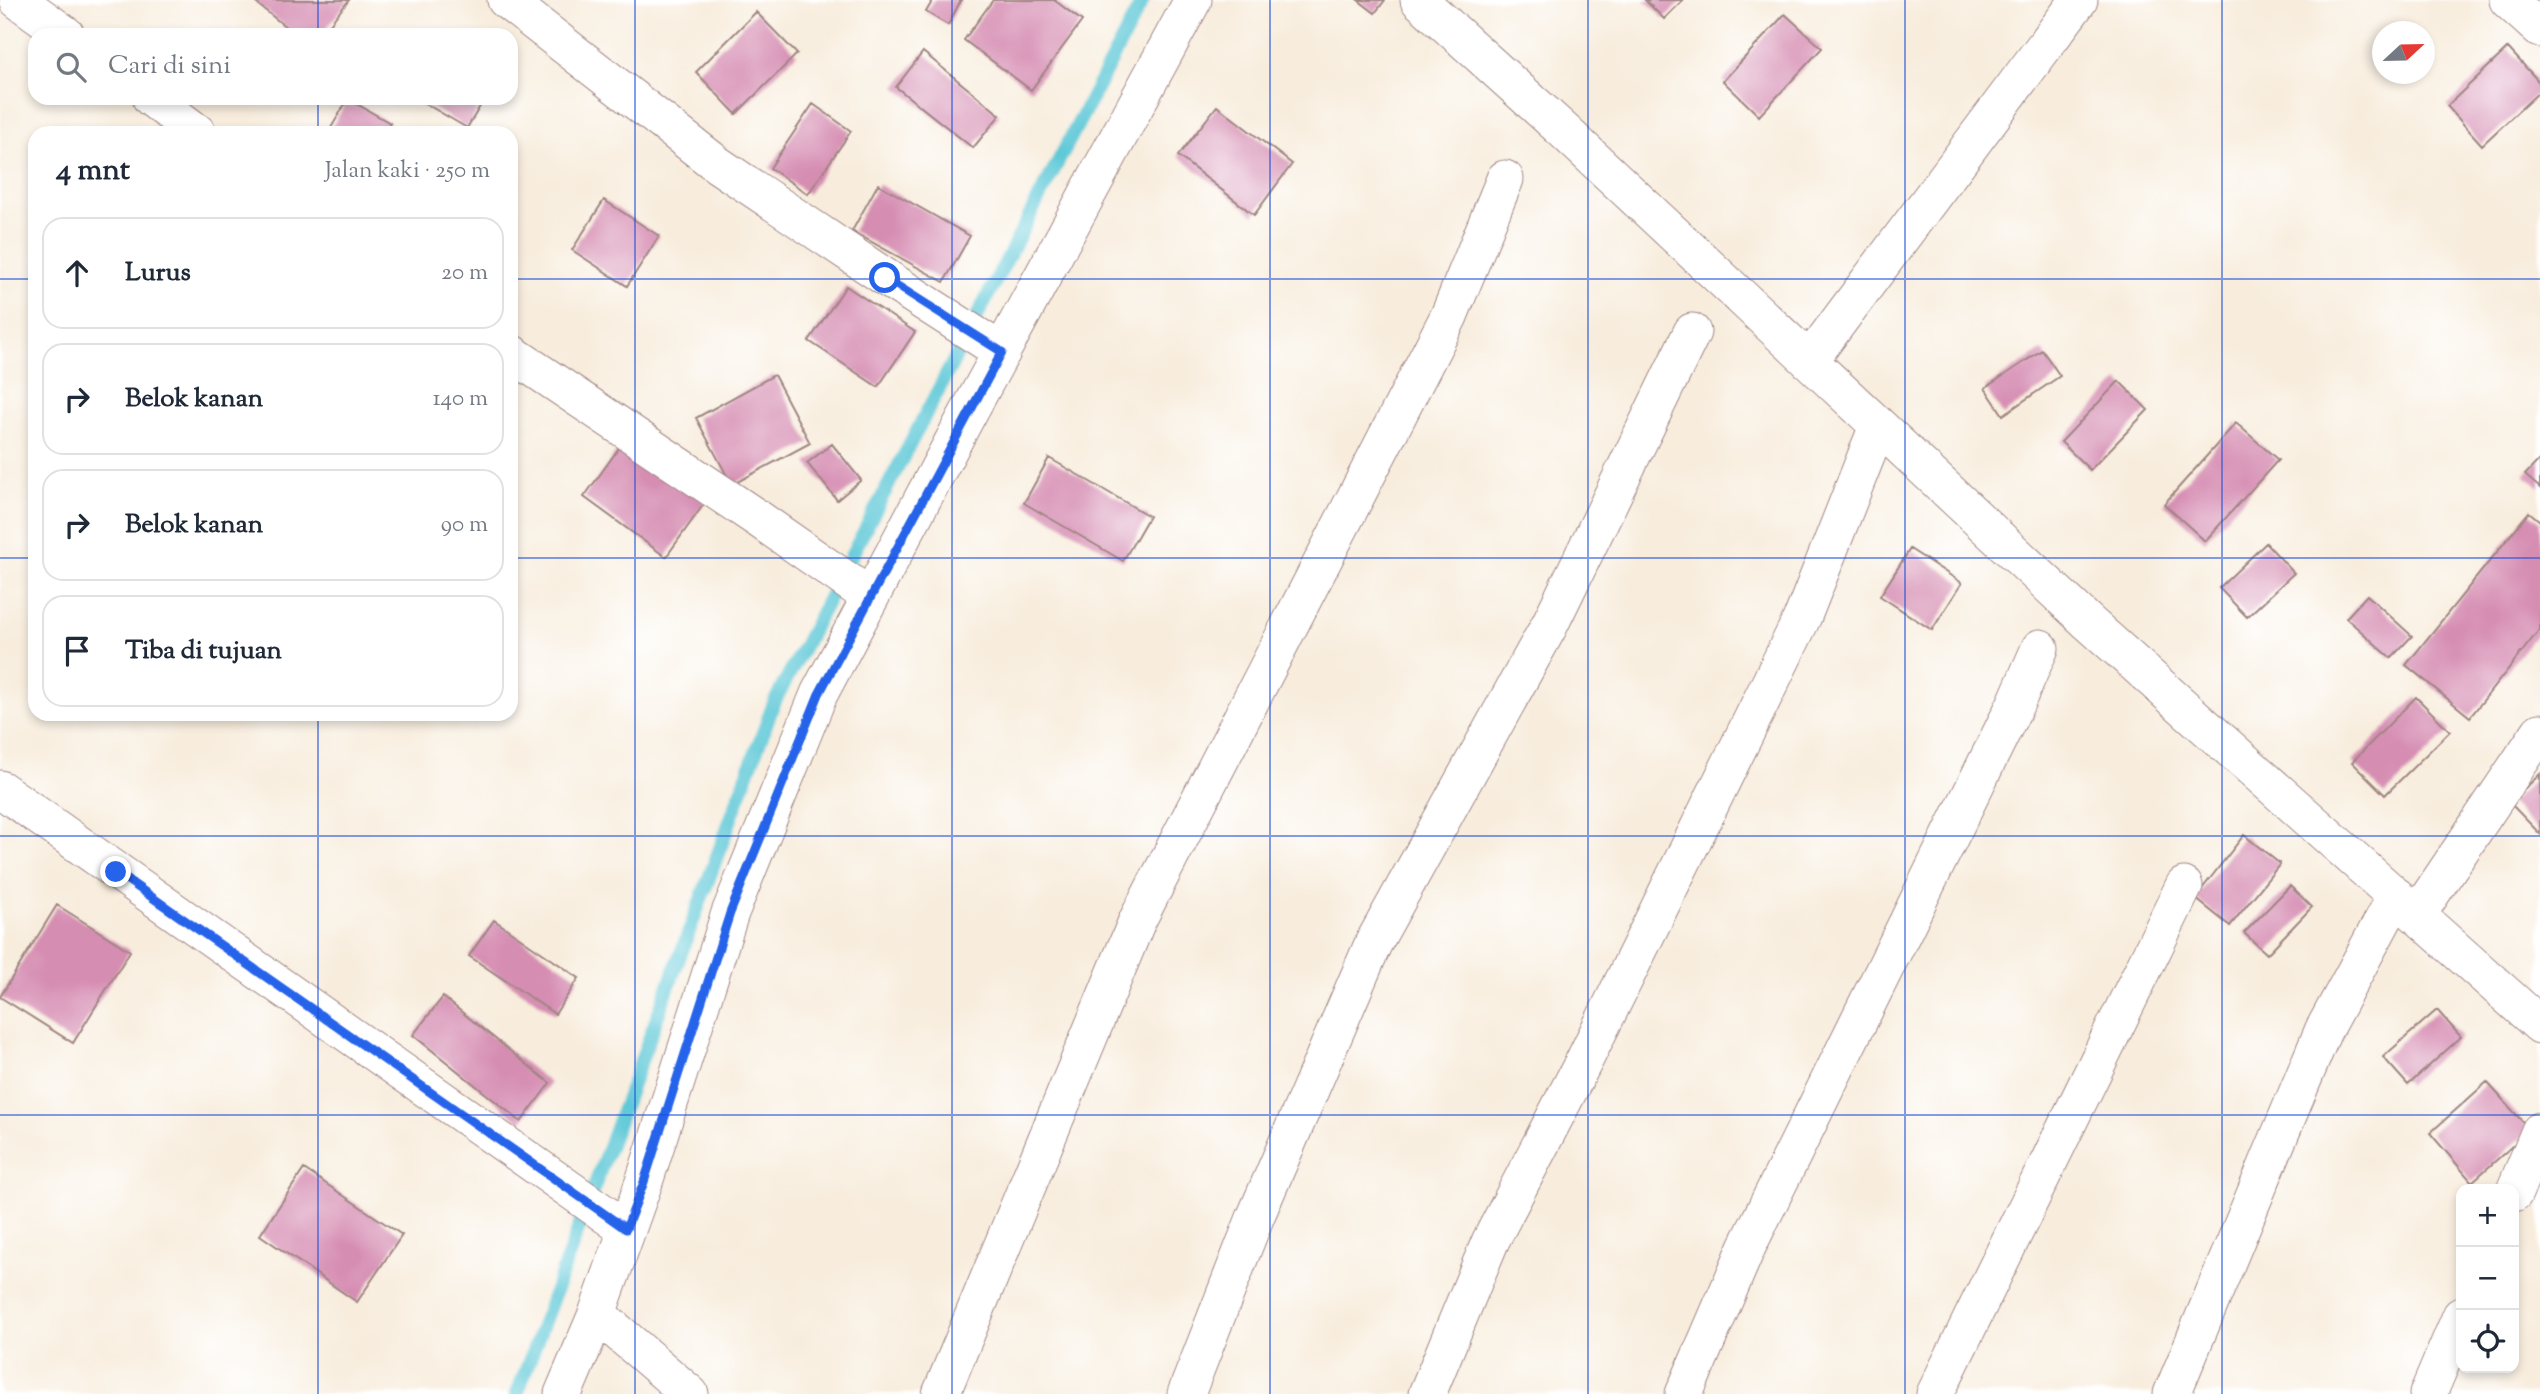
<!DOCTYPE html>
<html lang="id">
<meta charset="utf-8">
<style>
body{margin:0;font-family:"Sorts Mill Goudy",serif;background:#f6f6f7;color:#1f2937}
.controls{position:absolute;right:21px;bottom:21px;display:grid;overflow:hidden;border-radius:14px;box-shadow:0 4px 10px #0003}
.controls button{width:63px;height:63px;display:grid;place-items:center;padding:0;border:0;border-bottom:2px solid #e0e1e3;background:#fff;color:#1f2937;font:35px sans-serif}
.compass{position:absolute;left:2372px;top:21px;width:63px;height:63px;border-radius:50%;background:#fff;box-shadow:0 4px 10px #0003;rotate:68deg}
.stop{position:absolute;width:21px;height:21px;margin:-16px;border:5px solid #2563eb;border-radius:50%;background:#fff}
.stop.end{background:#2563eb;border-color:#fff;box-shadow:0 2px 7px #0008}
.list{margin:0;padding:0;list-style:none}
h2{display:flex;justify-content:space-between;align-items:center;height:91px;margin:0;padding:0 28px;font-size:30px}
h2 small{font-size:23px;font-weight:400;color:#747a83}
.list li{display:grid;grid-template-columns:46px 1fr auto;gap:21px;align-items:center;box-sizing:border-box;height:112px;margin:0 14px 14px;padding:0 14px;border:2px solid #e0e1e3;border-radius:21px}
.list b{display:block;font-size:26px;white-space:nowrap}
.list em{font-size:23px;font-style:normal;color:#747a83}
.icon{flex:none;width:38px;height:38px;fill:none;stroke:currentColor;stroke-width:2;stroke-linecap:round;stroke-linejoin:round}
.map{position:relative;flex:none;width:2540px;height:1394px;overflow:hidden}
.search{position:absolute;background:#fff;box-shadow:0 4px 10px #0003;left:28px;top:28px;width:490px;height:77px;display:flex;align-items:center;gap:18px;box-sizing:border-box;padding:0 24px;border-radius:21px;color:#747a83;font-size:26px}
.panel{position:absolute;background:#fff;box-shadow:0 4px 10px #0003;left:28px;top:126px;width:490px;height:595px;border-radius:21px}
.map>svg:first-child{display:block}
.lines{fill:none;stroke-linecap:round;stroke-linejoin:round}
.stream{stroke:#5dc8d7;stroke-width:14}
.building{fill:#d68db2}
.minor-casing{stroke:#a18684;stroke-width:39}
.minor{stroke:#fff;stroke-width:37}
.route{stroke:#2563eb;stroke-width:9}
.grid{fill:none;stroke:#1d4ed8;stroke-width:2;stroke-opacity:0.55}
</style>
<div class="map">
<svg width="2540" height="1394" viewBox="0 0 2540 1394">
<rect width="100%" height="100%" fill="#fff"/>
<filter id="ink" filterUnits="userSpaceOnUse"><feTurbulence type="fractalNoise" baseFrequency=".0143" numOctaves="2"/><feDisplacementMap in="SourceGraphic" scale="14" xChannelSelector="R" yChannelSelector="G"/><feConvolveMatrix kernelMatrix="1 2 1 2 8 2 1 2 1" color-interpolation-filters="sRGB"/></filter>
<filter id="wash" filterUnits="userSpaceOnUse"><feTurbulence type="fractalNoise" baseFrequency=".00686" numOctaves="4" result="noise"/><feDisplacementMap in="SourceGraphic" scale="28" xChannelSelector="R" yChannelSelector="G"/><feGaussianBlur stdDeviation="1.57" result="paint"/><feColorMatrix in="noise" values="0 0 0 0 0 0 0 0 0 0 0 0 0 0 0 0 0 1.4 0 .05"/><feComposite in="paint" operator="in"/></filter>
<g filter="url(#wash)">
<rect width="100%" height="100%" fill="#f8eddd"/>
<g class="lines">
<!-- stream -->
<path class="stream" d="M517,1394L774,703L1143,0"/>
</g>
<g id="blocks">
<!-- building -->
<path class="building" d="M258,0H349L321,35H296L256,3Z
M933,0H961L948,25L926,12Z
M993,0H1054L1082,21L1031,90L964,40Z
M1358,0H1385L1375,13Z
M1645,0H1683L1664,19Z
M756,12L797,54L736,114L696,72Z
M1785,14L1822,48L1759,116L1723,81Z
M2508,48L2540,83V91L2482,145L2447,106Z
M923,52L1000,115L973,148L896,87Z
M423,98H485L467,128L421,101Z
M348,99L390,123L385,133H328Z
M813,104L851,131L808,194L770,168Z
M1217,106L1292,164L1254,215L1178,156Z
M878,184L970,236L944,282L852,231Z
M604,200L659,236L627,286L572,250Z
M846,286L915,332L878,387L809,341Z
M2042,350L2060,376L2003,415L1985,388Z
M774,375L810,443L732,485L696,418Z
M2119,381L2148,410L2090,470L2061,442Z
M2236,423L2278,460L2205,541L2164,504Z
M624,441L706,501L666,557L584,497Z
M832,444L861,480L837,500L807,463Z
M1049,458L1149,516L1123,561L1024,503Z
M2540,459V488L2525,475Z
M2529,512L2540,521V629L2470,717L2406,665Z
M2266,543L2294,573L2247,617L2219,588Z
M1910,549L1962,583L1932,630L1880,596Z
M2367,595L2412,636L2391,658L2346,618Z
M2416,697L2450,731L2385,795L2352,762Z
M2540,774V834L2510,803Z
M2244,835L2280,864L2230,926L2195,898Z
M2290,886L2312,907L2267,954L2244,933Z
M57,905L130,951L73,1043L0,997Z
M494,920L579,978L555,1014L469,956Z
M443,997L550,1083L521,1122L413,1035Z
M2437,1010L2461,1037L2408,1085L2383,1057Z
M2487,1082L2530,1130L2472,1182L2430,1133Z
M304,1169L402,1235L357,1302L260,1235Z"/>
</g>
</g>
<g filter="url(#ink)">
<use href="#blocks" fill-opacity="0" stroke="#a18684" stroke-width="2"/>
<g class="lines">
<defs>
<path id="minor" d="M18,0L66,35
M506,0L718,165L885,277L1002,352
M1419,0L1564,131L2088,622L2540,1025
M2508,0L2540,29
M151,98L198,133
M511,353L760,520L869,596
M1809,361L2079,0
M0,789L626,1229
M2417,915L2540,732
M2514,1193L2540,1131
M597,1314L690,1394
M563,1394L597,1314L644,1182L730,913L819,694L964,421L1193,0
M941,1394L1137,921L1449,316L1505,179
M1186,1394L1255,1218L1373,944L1549,626L1692,332
M1427,1394L1490,1242L1585,1059L1803,616L1878,426
M1684,1394L1747,1247L2015,705L2040,648
M1935,1394L2184,886
M2172,1394L2323,1031L2396,896
M2428,1394L2461,1316"/>
</defs>
<!-- minor casing -->
<use href="#minor" class="minor-casing"/>
<!-- minor -->
<use href="#minor" class="minor"/>
</g>
</g>
<g class="lines" filter="url(#ink)">
<!-- route -->
<path class="route" d="M116,872L626,1229L644,1182L730,913L819,694L1002,352L885,278"/>
</g>
<!-- grid -->
<path class="grid" d="M318,0V35M635,0V1394M952,0V1394M1270,0V1394M1588,0V1394M1905,0V1394M2222,0V1394M318,98V133M0,279H35M511,279H2540M0,558H35M511,558H2540M318,714V1394M0,836H2540M0,1115H2540"/>
</svg>
<div class="controls">
<button>+</button>
<button>−</button>
<button><svg class="icon" aria-label="locate" viewBox="0 0 24 24"><circle cx="12" cy="12" r="6"/><path d="M12 2v4M12 18v4M2 12h4M18 12h4"/></svg></button>
</div>
<svg class="compass" viewBox="-18 -18 36 36"><path d="M0-13l5 13h-10z" fill="#e53935"/><path d="M0 13l5-13h-10z" fill="#747a83"/></svg>
<div class="stop" style="left:885px;top:278px"></div>
<div class="stop end" style="left:116px;top:872px"></div>
<div class="search"><svg class="icon" aria-label="search" viewBox="0 0 24 24"><circle cx="10" cy="10" r="6"/><path d="M15 15l6 6"/></svg>Cari di sini</div>
<section class="panel">
<h2>4 mnt<small>Jalan kaki · 250 m</small></h2>
<ul class="list">
<li><svg class="icon" aria-label="ahead" viewBox="0 0 24 24"><path d="M12 20V5M6 11l6-6 6 6"/></svg><div><b>Lurus</b></div><em>20 m</em></li>
<li><svg class="icon" aria-label="right" viewBox="0 0 24 24"><path d="M7 20v-9h11M14 6l5 5-5 5"/></svg><div><b>Belok kanan</b></div><em>140 m</em></li>
<li><svg class="icon" aria-label="right" viewBox="0 0 24 24"><path d="M7 20v-9h11M14 6l5 5-5 5"/></svg><div><b>Belok kanan</b></div><em>90 m</em></li>
<li><svg class="icon" aria-label="arrive" viewBox="0 0 24 24"><path d="M6 21V4h12l-3 4 3 4H6"/></svg><div><b>Tiba di tujuan</b></div></li>
</ul>
</section>
</div>
